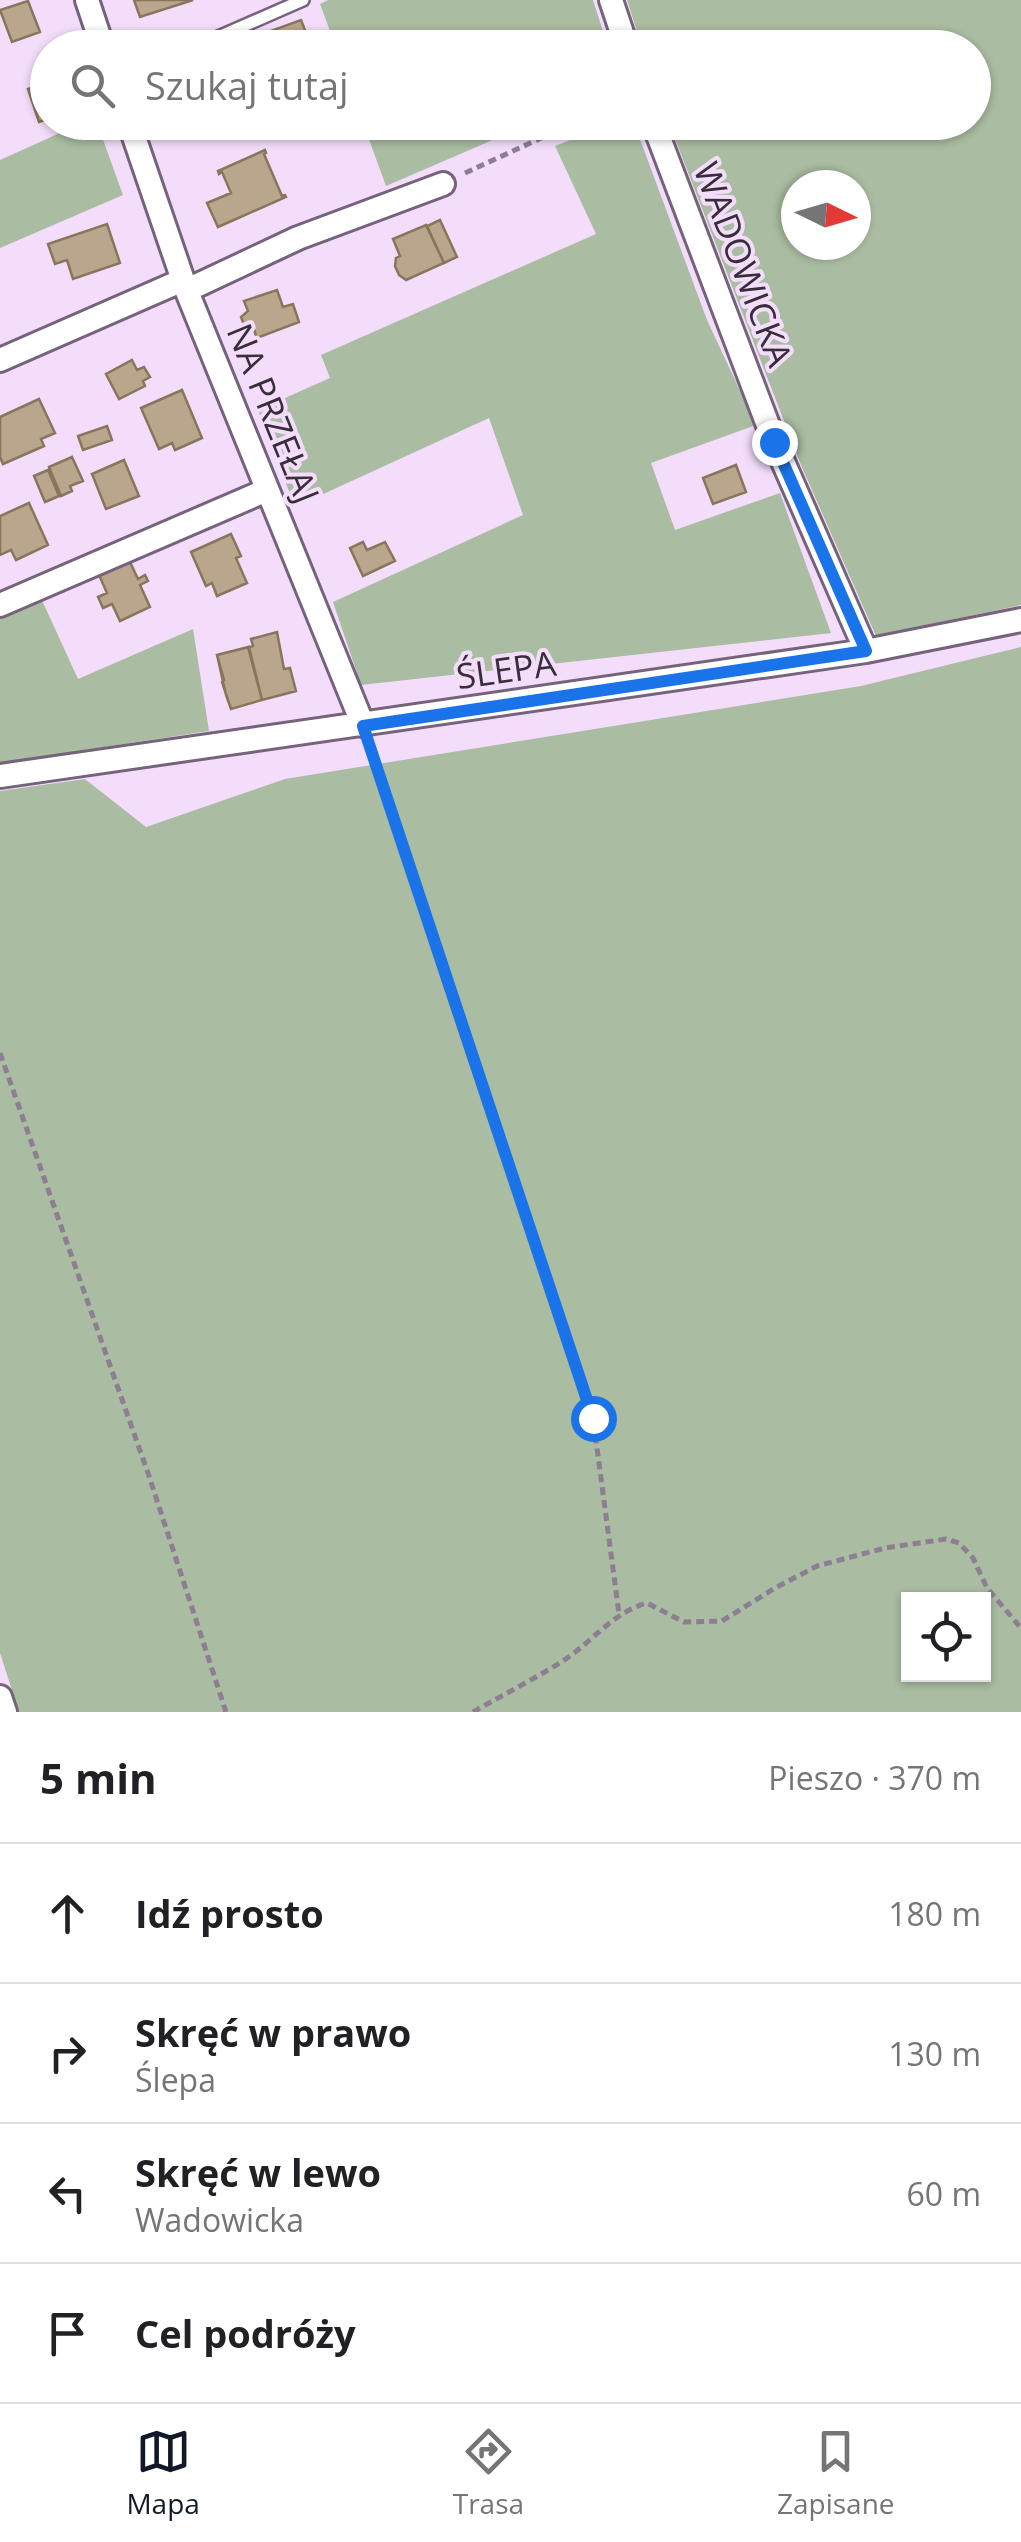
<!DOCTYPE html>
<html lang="pl">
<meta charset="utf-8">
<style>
body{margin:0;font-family:"Open Sans",sans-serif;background:#f2f2f2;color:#202124}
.controls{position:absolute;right:30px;bottom:30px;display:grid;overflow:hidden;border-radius:0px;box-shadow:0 2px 8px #0004}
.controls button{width:90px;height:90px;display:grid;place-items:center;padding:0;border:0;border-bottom:2px solid #e0e0e0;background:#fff;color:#202124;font:50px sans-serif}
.compass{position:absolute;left:781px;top:170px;width:90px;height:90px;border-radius:50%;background:#fff;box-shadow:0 2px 8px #0004;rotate:95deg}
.stop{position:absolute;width:30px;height:30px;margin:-22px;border:8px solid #1a73e8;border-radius:50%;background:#fff}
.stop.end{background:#1a73e8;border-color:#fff;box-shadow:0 2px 10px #0008}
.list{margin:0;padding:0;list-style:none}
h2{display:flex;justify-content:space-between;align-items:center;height:130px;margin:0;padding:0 40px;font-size:42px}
h2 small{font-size:32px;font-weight:400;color:#757577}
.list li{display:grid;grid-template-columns:65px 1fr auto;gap:30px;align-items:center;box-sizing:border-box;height:140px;padding:0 40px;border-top:2px solid #e0e0e0}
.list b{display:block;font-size:38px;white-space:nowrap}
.list p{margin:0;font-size:32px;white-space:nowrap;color:#757577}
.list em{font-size:32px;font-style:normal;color:#757577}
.icon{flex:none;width:55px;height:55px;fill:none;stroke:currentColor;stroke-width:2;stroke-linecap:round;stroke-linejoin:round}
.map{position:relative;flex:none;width:1021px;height:1712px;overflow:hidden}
.search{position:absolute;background:#fff;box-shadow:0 2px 8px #0004;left:30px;right:30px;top:30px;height:110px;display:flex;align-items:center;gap:25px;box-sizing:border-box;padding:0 35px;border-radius:55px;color:#757577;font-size:38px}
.sheet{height:690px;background:#fff}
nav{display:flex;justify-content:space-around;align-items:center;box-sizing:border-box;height:140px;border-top:2px solid #e0e0e0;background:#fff;font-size:28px;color:#757577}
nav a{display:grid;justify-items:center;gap:5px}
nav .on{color:#111827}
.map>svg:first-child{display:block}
.forest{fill:#aabca1;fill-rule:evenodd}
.building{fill:#baa68d;stroke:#89755b;stroke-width:2.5}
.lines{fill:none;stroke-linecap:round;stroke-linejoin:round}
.service-casing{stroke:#75637c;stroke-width:16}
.minor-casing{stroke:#75637c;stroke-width:28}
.path{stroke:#8d7e92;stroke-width:5;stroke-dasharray:8 5;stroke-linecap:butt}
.service{stroke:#fff;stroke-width:11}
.minor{stroke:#fff;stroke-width:22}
.route{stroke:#1a73e8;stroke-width:12}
.labels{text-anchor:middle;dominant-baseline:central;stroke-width:8;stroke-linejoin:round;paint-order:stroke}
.street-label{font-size:35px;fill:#372e3a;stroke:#f3ddfb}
</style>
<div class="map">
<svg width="1021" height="1712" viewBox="0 0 1021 1712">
<rect width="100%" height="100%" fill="#f3ddfb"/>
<!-- forest -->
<path class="forest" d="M328,0H593L608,47H336L320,4Z
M627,0H1021V605L876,636L801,465L669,123L974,122V48L642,47ZM796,185H856V245H796Z
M82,123H97L123,195L0,248V160Z
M363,123V122L532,123L386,186Z
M613,123H634L707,320L756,425L651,463L675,530L780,493L831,633L361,685L333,602L523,515L489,418L295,507L258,410L330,378L321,355L596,234L555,146Z
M40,596L78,679L193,629L209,731L0,763V614Z
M1021,647V1712H19L0,1653V791L85,779L146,827L285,779L861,686ZM908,1600H984V1674H908Z"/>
<!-- building -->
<path class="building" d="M134,0H193L140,17Z
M28,1L40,32L12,42L0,10Z
M301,20L312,48H298L293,34L256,48H245L243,41Z
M293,34L298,48H277L274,41Z
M48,82V119L39,122L28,89Z
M265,150L266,153L264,154L282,196L285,195L286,197L218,227L207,203L231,193L222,172L219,174L218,171Z
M440,220L457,257L444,263L427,226Z
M107,224L120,263L73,279L67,260L55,264L48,244Z
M426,225L444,263L406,280L399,275L395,266L396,258L400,256L393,239Z
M277,290L283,307L293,304L299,322L257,338L253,327L248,329L245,327L241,317L248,311L244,301Z
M132,360L137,370L144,367L150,377L143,381L145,386L119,399L106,374Z
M182,390L202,438L175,450L172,443L159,449L141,408Z
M39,399L55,433L41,439L44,446L3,464L0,457V417Z
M107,426L112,440L83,450L78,436Z
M72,457L83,481L70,486L72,491L61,496L49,467Z
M124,460L139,496L106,509L92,474Z
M736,465L746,492L713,504L703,478Z
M48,470L59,496L45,502L34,476Z
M29,503L48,545L16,560L11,550L0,555V516Z
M231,534L241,556L236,558L247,583L217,596L212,583L206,586L191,552Z
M363,542L367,550L385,542L395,561L363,576L350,548Z
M126,559L128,563L130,562L138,579L145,575L148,581L140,585L150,607L120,621L112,604L103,608L98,597L107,593L99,575L119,567L117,563Z
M277,632L284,669L290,668L296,691L262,700L248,647L253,646L251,639Z
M277,632L284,669L290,668L296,691L262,700L249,647L253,646L251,639Z
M248,647L262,700L231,709L226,695L217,655Z
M249,647L262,700L231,709L222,682L224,680L217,655Z"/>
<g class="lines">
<defs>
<path id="service" d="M193,48L303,0"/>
<path id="minor" d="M87,0L103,48
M611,0L627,48
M129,122L186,289L363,725
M653,122L774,441L866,651
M186,289L198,285L298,238L443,184
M0,360L183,280
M0,605L267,490
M0,776L866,651L1021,620
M0,1697L5,1712"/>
</defs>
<!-- service casing -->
<use href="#service" class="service-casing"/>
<!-- minor casing -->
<use href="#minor" class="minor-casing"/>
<!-- path -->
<path class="path" d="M465,173L576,122
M369,744L593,1418L619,1614
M0,1053L149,1476L226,1712
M473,1712C503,1695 534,1679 563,1661C592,1642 612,1613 647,1603L684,1622L722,1621L775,1588L817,1566L885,1548L946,1539L959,1543L973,1558L987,1588L1021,1628"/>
<!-- service -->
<use href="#service" class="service"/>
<!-- minor -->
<use href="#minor" class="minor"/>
</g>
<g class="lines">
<!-- route -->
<path class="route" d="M593,1418L363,726L866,651L774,442"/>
</g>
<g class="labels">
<!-- street labels -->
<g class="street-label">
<text transform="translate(744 264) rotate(69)">WADOWICKA</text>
<text transform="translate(274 413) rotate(68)">NA PRZEŁAJ</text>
<text transform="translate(506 669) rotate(-8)">ŚLEPA</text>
</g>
</g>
</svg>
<div class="controls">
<button><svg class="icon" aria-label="locate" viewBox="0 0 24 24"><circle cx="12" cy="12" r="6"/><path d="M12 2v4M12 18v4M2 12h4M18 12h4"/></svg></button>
</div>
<svg class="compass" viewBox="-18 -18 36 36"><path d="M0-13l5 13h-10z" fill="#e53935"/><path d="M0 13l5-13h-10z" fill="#757577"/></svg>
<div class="stop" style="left:593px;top:1418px"></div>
<div class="stop end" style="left:774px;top:442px"></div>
<div class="search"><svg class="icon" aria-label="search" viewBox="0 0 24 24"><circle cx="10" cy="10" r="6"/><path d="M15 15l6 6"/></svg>Szukaj tutaj</div>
</div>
<section class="sheet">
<h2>5 min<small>Pieszo · 370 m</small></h2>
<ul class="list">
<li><svg class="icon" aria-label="ahead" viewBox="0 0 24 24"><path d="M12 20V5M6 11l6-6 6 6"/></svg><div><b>Idź prosto</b></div><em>180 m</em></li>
<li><svg class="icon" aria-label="right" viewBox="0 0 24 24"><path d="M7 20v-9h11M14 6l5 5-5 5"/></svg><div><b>Skręć w prawo</b><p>Ślepa</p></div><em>130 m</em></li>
<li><svg class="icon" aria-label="left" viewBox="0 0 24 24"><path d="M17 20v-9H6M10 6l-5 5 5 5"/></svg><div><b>Skręć w lewo</b><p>Wadowicka</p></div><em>60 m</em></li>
<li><svg class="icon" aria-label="arrive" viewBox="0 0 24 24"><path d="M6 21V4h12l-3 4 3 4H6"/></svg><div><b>Cel podróży</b></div></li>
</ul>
</section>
<nav>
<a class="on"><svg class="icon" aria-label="map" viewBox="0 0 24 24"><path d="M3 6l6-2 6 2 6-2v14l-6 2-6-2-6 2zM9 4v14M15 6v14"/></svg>Mapa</a>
<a><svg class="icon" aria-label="directions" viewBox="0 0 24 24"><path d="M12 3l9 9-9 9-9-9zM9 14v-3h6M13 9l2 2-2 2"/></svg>Trasa</a>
<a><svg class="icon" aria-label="saved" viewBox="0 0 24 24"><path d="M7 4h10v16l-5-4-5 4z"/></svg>Zapisane</a>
</nav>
